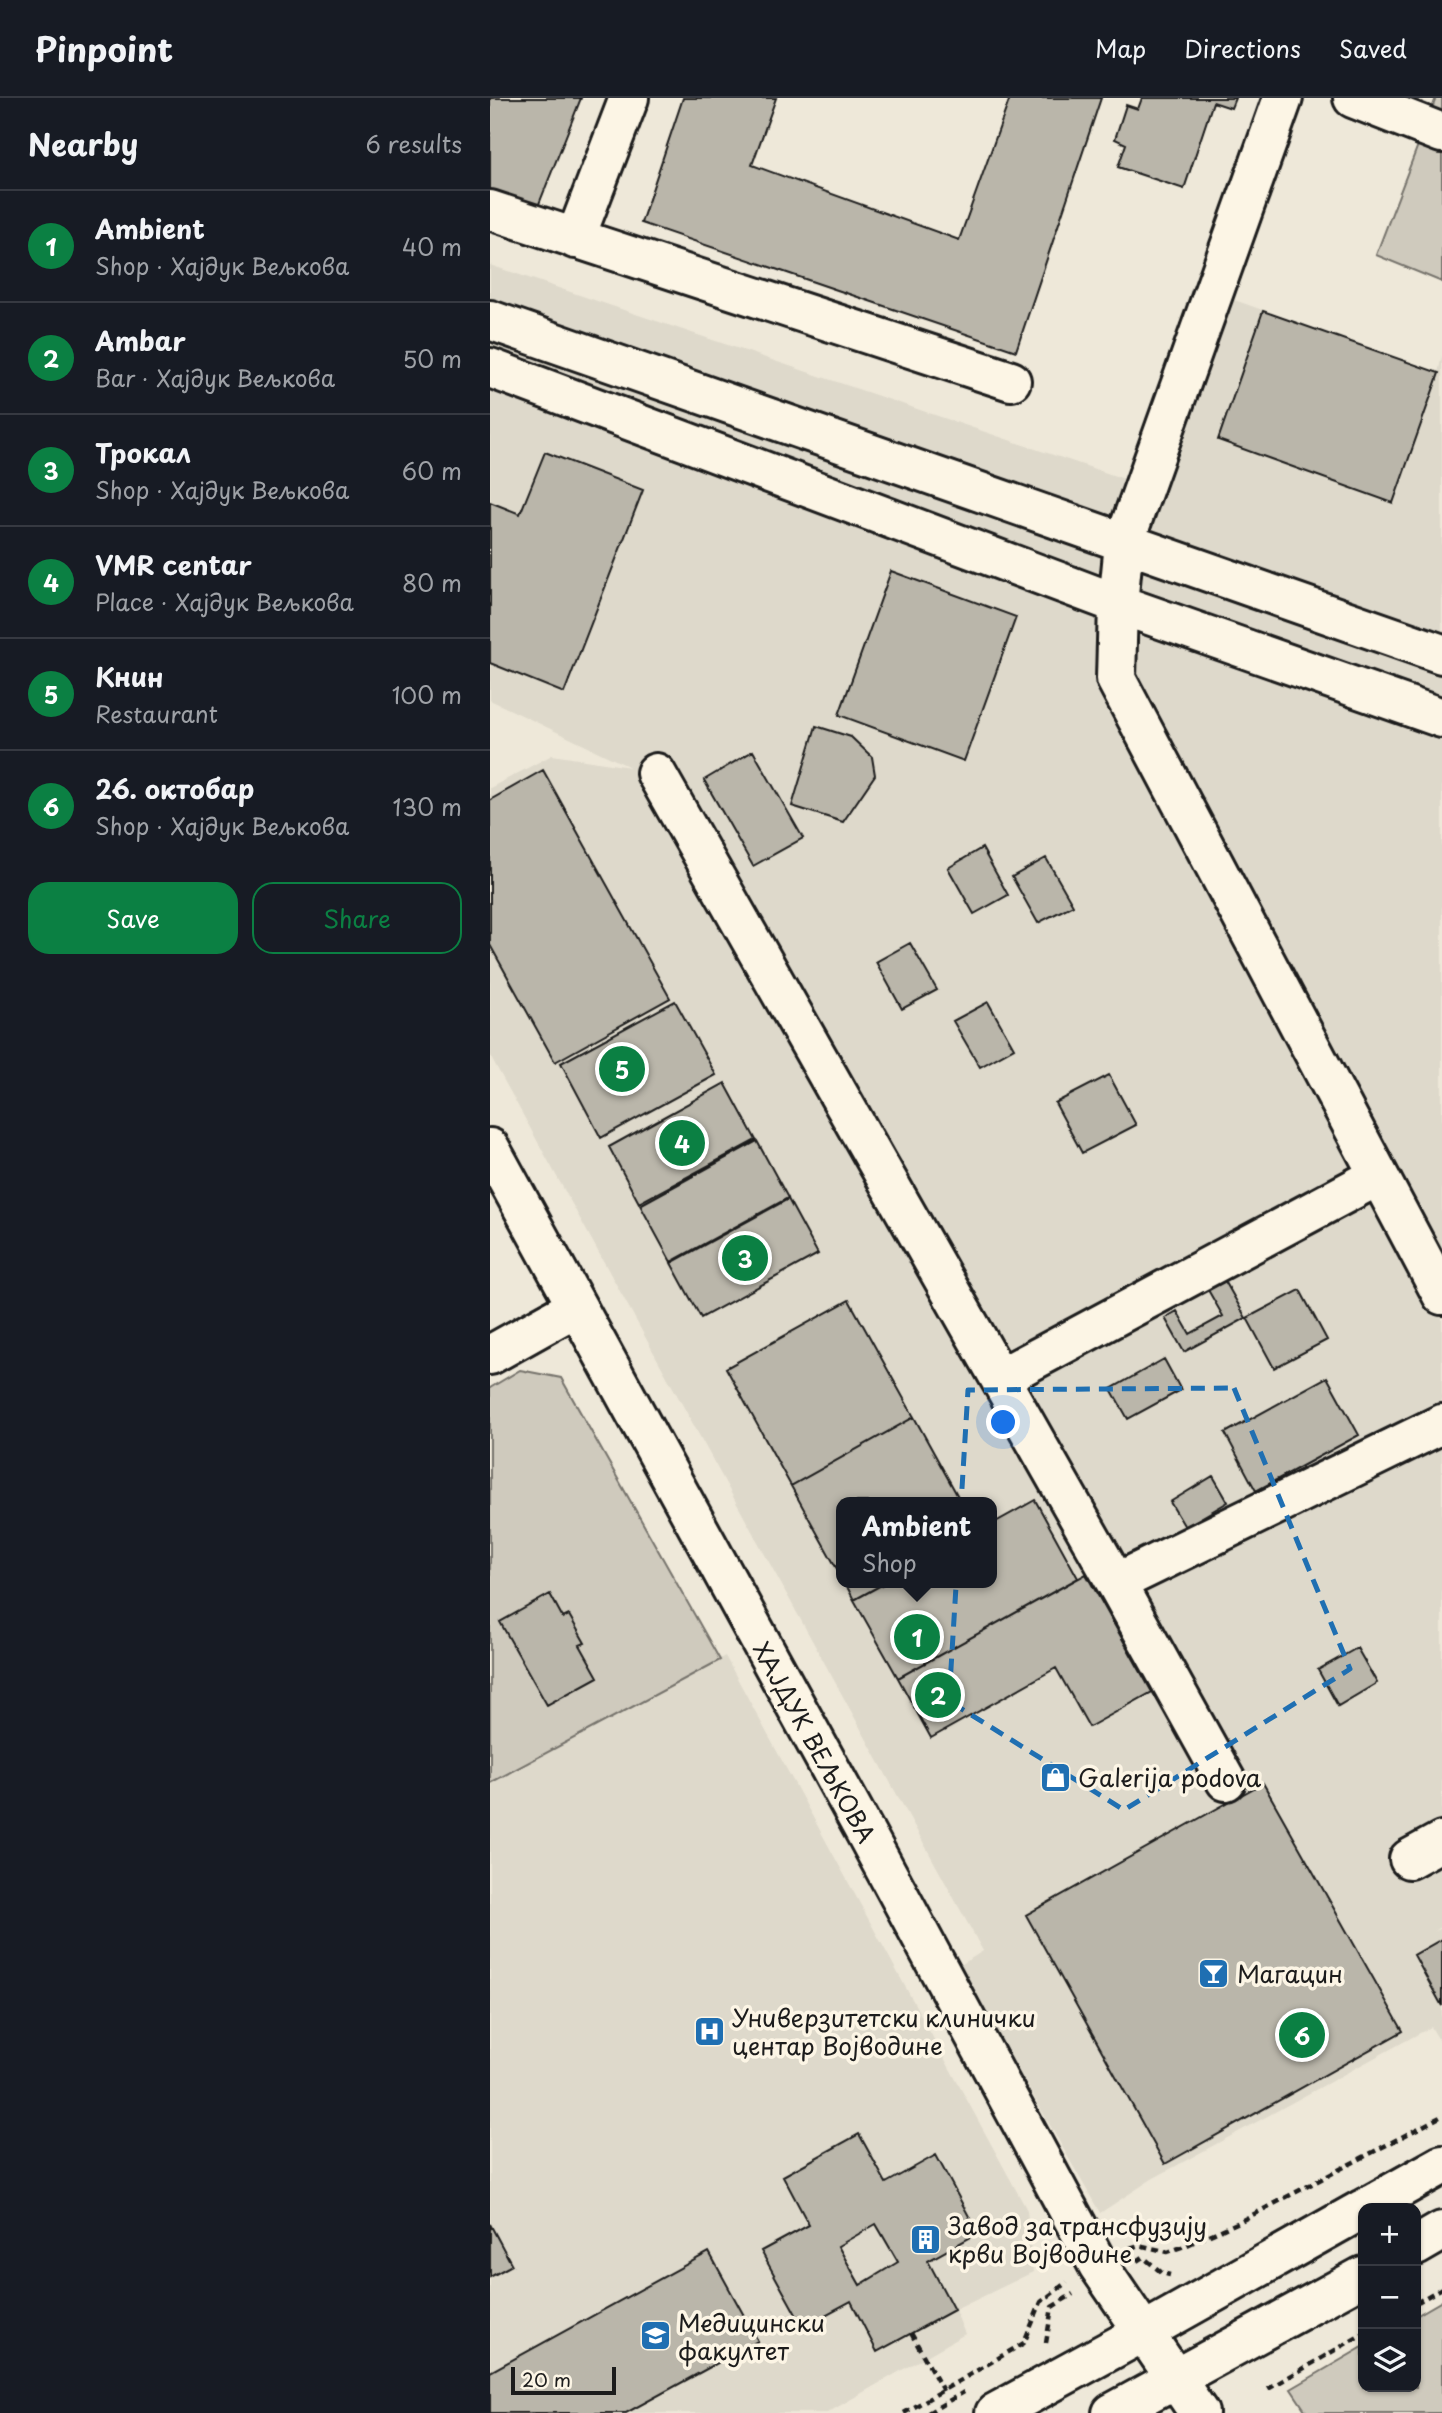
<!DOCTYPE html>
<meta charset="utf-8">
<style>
body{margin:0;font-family:"Playpen Sans",sans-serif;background:#20242c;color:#f1f3f6}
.controls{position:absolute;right:21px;bottom:21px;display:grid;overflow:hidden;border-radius:14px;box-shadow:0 2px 5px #0004}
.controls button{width:63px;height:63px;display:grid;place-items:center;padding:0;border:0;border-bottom:2px solid #363941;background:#171b24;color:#f1f3f6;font:35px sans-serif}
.scale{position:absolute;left:21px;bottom:18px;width:105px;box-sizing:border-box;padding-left:7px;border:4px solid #1c1c1c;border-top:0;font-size:19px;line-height:24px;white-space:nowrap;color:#1c1c1c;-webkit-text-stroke:5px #fcf5e5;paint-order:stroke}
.you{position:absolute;left:514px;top:1325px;width:24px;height:24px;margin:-18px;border:5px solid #fff;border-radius:50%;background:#1a73e8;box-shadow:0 0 0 10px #1a73e833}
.badge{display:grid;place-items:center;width:46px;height:46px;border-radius:50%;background:#0b8043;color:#fff;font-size:23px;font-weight:700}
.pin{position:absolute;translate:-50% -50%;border:4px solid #fff;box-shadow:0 2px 7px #0006}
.popup{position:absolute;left:346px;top:1399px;width:161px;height:91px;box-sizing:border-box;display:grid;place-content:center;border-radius:14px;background:#171b24;filter:drop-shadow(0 2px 5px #0005);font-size:23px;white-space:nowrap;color:#9ea1a6}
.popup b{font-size:26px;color:#f1f3f6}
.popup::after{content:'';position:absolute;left:50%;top:100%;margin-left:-14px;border:14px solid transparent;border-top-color:#171b24}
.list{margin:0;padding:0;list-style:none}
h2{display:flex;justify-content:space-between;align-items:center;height:91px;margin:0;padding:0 28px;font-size:30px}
h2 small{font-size:23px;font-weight:400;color:#9ea1a6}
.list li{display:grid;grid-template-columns:46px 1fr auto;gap:21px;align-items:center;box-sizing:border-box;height:112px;padding:0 28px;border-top:2px solid #363941}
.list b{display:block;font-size:26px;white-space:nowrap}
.list p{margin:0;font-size:23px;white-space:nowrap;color:#9ea1a6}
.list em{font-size:23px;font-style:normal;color:#9ea1a6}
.actions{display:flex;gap:14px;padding:21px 28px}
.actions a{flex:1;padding:16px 0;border:2px solid #0b8043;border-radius:21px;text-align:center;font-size:24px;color:#0b8043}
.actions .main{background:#0b8043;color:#fff}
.icon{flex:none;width:38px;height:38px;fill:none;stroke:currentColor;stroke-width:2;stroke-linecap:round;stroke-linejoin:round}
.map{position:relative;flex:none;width:952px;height:2315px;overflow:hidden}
header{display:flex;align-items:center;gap:42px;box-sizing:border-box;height:98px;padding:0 35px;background:#171b24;border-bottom:2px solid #363941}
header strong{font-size:33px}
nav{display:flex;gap:38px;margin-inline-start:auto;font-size:24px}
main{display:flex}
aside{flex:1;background:#171b24}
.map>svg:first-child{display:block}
.built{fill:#ded9cb;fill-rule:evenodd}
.green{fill:#cfcabd;stroke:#76736c;stroke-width:2}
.building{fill:#bab6aa;stroke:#1c1c1c;stroke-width:2;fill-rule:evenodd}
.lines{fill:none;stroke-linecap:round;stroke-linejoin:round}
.minor-casing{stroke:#1c1c1c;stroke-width:44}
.path{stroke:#1c1c1c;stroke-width:4.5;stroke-dasharray:7 5;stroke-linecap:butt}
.minor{stroke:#fcf5e5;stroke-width:38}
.marked{fill:none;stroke:#1f6fb2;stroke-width:5;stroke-dasharray:14 9;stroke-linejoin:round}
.labels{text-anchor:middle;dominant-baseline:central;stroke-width:7;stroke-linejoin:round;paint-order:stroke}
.street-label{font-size:24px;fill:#1c1c1c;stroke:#fcf5e5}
.poi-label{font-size:24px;fill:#1c1c1c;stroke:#fcf5e5;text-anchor:start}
</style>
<header>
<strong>Pinpoint</strong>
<nav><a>Map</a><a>Directions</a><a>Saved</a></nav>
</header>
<main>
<aside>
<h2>Nearby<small>6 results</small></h2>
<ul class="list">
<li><span class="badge">1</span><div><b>Ambient</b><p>Shop · Хајдук Вељкова</p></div><em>40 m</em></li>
<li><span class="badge">2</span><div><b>Ambar</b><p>Bar · Хајдук Вељкова</p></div><em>50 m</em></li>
<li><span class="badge">3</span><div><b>Трокал</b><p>Shop · Хајдук Вељкова</p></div><em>60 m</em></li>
<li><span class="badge">4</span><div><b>VMR centar</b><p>Place · Хајдук Вељкова</p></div><em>80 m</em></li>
<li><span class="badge">5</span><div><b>Книн</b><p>Restaurant</p></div><em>100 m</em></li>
<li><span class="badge">6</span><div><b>26. октобар</b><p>Shop · Хајдук Вељкова</p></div><em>130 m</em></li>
</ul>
<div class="actions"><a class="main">Save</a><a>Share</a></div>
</aside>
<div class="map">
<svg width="952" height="2315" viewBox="0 0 952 2315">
<rect width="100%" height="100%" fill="#eee8d9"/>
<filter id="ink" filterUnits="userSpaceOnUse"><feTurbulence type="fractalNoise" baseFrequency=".0143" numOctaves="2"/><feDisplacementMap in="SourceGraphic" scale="14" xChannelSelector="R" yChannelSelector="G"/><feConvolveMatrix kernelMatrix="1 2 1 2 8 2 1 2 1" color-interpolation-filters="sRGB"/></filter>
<g filter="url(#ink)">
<!-- built -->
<path class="built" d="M0,167L670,393L736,199L948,275L952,258V1828L945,1833L952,1830V1947L941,1929L662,2081L610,2115L469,1868L493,1853L0,957V690L62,657L140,669L0,602ZM352,1404H502V1485H352Z
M235,1558L537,2112L543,2174L465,2212L475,2236L337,2315H0V1685Z"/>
<!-- green -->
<path class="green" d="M946,0H952V184L886,157Z
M30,1272L71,1280L230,1562L0,1685V1290Z
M952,2203V2315H817L801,2291L873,2249V2289H926V2218Z"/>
<!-- building -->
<path class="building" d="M0,0H91L43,121L0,106Z
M193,0H286L262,67L469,142L520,0H611L526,253L151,125Z
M652,0H745L741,10L723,4L694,91L628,69L636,46L625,41L636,7L648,11Z
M773,213L949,275L903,405L728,342Z
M55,354L153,392L74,595L0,565V404L30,416Z
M401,473L526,519L474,663L349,617Z
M326,628L361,639L382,659L385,677L353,724L302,708Z
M263,653L313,740L263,768L214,682Z
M53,672L180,900L65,964L0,847V702Z
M492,750L518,797L484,816L458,770Z
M556,760L583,807L548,825L522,779Z
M420,845L447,892L412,911L386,864Z
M185,903L226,977L111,1040L71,965Z
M498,904L524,950L490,969L463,923Z
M619,977L646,1027L592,1055L565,1005Z
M235,985L266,1042L149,1105L119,1049Z
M267,1043L298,1100L181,1164L150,1107Z
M298,1101L328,1156L211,1220L181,1165Z
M735,1183L756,1220L694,1254L675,1220L687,1213L700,1236L733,1218L718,1192Z
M810,1192L837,1242L784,1270L757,1220Z
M359,1202L424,1319L301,1388L236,1270Z
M674,1261L691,1292L638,1321L621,1291Z
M837,1279L869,1337L766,1393L735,1335Z
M424,1319L471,1404H352V1480L301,1388Z
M723,1378L738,1404L695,1429L680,1404Z
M545,1402L588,1480L408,1580L364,1502L395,1485H502V1426Z
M596,1476L662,1594L599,1629L566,1570L441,1640L408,1580Z
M355,1485H395L364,1502Z
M60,1496L73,1520L79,1517L95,1545L90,1547L108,1579L57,1607L10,1524Z
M867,1550L887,1585L848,1608L828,1572Z
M773,1685L913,1933L675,2066L536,1817Z
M952,1841V1908L924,1857Z
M369,2036L396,2085L446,2057L488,2135L438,2163L464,2212L387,2254L361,2203L313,2229L271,2153L319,2127L293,2078ZM386,2126L408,2164L370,2187L348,2148Z
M0,2126L22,2167L0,2179Z
M219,2154L268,2243L136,2315H0V2274Z"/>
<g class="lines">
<defs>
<path id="minor" d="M793,0L634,445L628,506L626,581L952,1197
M863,0L952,35
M0,112L521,283
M85,141L139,0
M0,222L952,556
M0,270L628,506L952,620
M166,675L626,1485
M0,1050L375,1734L608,2167L709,2315
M0,1257L86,1209
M510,1280L888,1078
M736,1683L626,1485L952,1326
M919,1761L952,1743
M875,2110L952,2067
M926,2148L952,2133
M505,2315L654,2234L873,2111
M622,2315L873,2178"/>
</defs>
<!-- minor casing -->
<use href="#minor" class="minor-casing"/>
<!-- path -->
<path class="path" d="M640,2150L649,2147L678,2154L697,2147L747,2125L952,2018
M647,2163L653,2159L672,2175L680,2177
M926,2205L952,2190
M421,2235L453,2293
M556,2245L562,2209L583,2196
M778,2291L873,2236
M414,2315L534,2245L551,2204L577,2184
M438,2315L474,2294"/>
<!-- minor -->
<use href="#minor" class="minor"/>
</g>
</g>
<!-- marked area -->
<path class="marked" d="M744,1290L860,1571L634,1712L459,1603L478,1292Z"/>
<!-- icons -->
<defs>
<symbol id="shop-square" viewBox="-11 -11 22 22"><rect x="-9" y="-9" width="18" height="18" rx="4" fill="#1f6fb2" stroke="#fcf5e5"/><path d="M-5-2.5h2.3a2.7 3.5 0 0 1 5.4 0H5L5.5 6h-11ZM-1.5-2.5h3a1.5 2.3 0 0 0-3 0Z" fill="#fff"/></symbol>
<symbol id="bar-square" viewBox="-11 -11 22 22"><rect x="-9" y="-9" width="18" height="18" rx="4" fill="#1f6fb2" stroke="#fcf5e5"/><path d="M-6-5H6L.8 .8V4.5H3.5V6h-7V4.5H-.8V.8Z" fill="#fff"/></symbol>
<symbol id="hospital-square" viewBox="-11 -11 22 22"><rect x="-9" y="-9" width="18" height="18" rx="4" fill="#1f6fb2" stroke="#fcf5e5"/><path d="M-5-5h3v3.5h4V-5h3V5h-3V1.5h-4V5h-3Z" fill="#fff"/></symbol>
<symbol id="building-square" viewBox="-11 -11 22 22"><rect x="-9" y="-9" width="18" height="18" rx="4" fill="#1f6fb2" stroke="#fcf5e5"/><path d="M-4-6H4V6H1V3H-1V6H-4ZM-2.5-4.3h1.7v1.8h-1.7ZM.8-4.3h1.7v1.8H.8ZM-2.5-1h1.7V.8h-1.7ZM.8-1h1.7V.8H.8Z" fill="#fff"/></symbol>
<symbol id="university-square" viewBox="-11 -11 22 22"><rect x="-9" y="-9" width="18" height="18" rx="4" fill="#1f6fb2" stroke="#fcf5e5"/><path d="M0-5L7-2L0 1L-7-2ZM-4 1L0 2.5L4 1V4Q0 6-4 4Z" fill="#fff"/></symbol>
</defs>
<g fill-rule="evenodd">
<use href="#shop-square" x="548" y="1662" width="35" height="35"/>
<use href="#bar-square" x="706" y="1858" width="35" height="35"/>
<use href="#hospital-square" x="202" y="1916" width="35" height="35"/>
<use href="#building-square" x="418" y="2124" width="35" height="35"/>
<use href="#university-square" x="148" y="2220" width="35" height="35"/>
</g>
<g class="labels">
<!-- street labels -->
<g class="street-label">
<text transform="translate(325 1644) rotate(61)">ХАЈДУК ВЕЉКОВА</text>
</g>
<!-- poi labels -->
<g class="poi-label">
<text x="588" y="1679">Galerija podova</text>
<text x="747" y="1875">Магацин</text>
<text x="242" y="1919">Универзитетски клинички<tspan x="242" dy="28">центар Војводине</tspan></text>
<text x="458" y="2127">Завод за трансфузију<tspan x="458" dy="28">крви Војводине</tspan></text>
<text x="188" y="2224">Медицински<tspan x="188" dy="28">факултет</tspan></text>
</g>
</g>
</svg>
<div class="controls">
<button>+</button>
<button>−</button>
<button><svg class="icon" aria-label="layers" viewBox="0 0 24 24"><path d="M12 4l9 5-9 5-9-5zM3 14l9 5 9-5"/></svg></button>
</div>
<div class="scale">20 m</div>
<div class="you"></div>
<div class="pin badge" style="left:427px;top:1539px">1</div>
<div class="popup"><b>Ambient</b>Shop</div>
<div class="pin badge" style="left:448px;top:1597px">2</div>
<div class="pin badge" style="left:255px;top:1160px">3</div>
<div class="pin badge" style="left:192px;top:1045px">4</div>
<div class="pin badge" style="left:132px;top:971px">5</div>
<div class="pin badge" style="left:812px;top:1937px">6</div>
</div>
</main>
